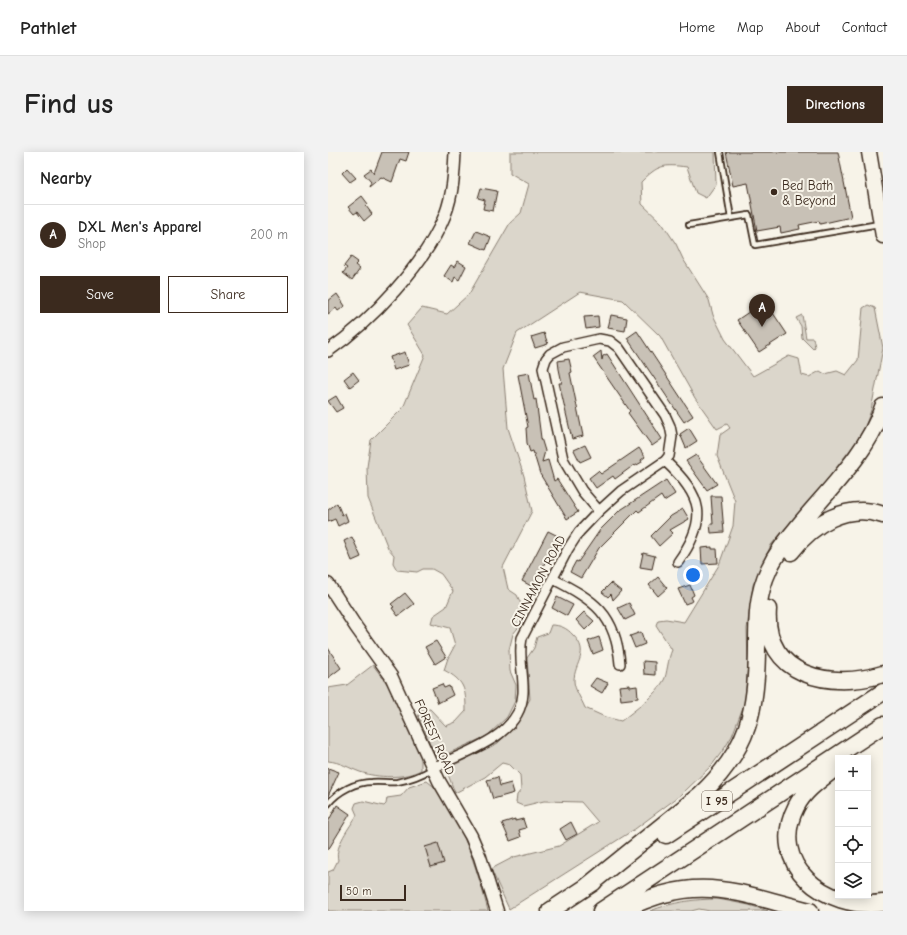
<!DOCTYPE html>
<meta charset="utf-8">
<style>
body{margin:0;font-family:"Comic Neue",sans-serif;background:#f2f2f2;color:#222}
.controls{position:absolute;right:12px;bottom:12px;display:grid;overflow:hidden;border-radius:0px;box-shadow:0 2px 10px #0003}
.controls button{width:36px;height:36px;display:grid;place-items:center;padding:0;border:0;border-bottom:1px solid #e0e0e0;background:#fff;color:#222;font:20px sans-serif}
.scale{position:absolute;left:12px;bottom:10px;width:66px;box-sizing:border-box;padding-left:4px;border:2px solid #3b2a1e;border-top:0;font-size:11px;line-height:14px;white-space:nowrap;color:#3b2a1e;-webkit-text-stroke:3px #f7f3e8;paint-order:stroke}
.you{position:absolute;left:365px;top:423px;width:14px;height:14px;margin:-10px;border:3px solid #fff;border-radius:50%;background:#1a73e8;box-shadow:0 0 0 6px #1a73e833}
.badge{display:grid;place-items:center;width:26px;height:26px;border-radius:50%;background:#3b2a1e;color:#fff;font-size:13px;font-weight:700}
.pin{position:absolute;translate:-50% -33px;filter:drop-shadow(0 1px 2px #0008)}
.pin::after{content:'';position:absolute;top:21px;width:14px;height:12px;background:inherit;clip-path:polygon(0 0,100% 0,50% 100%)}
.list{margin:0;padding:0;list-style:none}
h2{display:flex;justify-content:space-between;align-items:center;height:52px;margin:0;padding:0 16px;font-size:17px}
h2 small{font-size:13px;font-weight:400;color:#767676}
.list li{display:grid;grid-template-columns:26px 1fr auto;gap:12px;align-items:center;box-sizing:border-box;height:60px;padding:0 16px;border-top:1px solid #e0e0e0}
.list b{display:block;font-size:15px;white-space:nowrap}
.list p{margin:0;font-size:13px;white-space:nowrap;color:#767676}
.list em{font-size:13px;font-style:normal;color:#767676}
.actions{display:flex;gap:8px;padding:12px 16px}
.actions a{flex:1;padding:9px 0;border:1px solid #3b2a1e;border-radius:0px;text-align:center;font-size:14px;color:#3b2a1e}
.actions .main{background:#3b2a1e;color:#fff}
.icon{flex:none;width:22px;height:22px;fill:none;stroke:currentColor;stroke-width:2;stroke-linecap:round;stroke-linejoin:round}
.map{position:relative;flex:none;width:555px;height:759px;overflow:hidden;border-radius:0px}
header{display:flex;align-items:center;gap:24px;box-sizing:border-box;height:56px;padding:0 20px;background:#fff;border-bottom:1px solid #e0e0e0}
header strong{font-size:19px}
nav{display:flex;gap:22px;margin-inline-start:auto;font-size:14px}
.intro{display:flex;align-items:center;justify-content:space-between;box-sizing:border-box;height:96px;padding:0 24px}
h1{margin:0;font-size:28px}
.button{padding:10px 18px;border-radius:0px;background:#3b2a1e;color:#fff;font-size:14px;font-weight:700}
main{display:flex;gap:24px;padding:0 24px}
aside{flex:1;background:#fff;border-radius:0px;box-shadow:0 2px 10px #0003}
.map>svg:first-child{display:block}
.green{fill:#dbd6cb;stroke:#8b8074}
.building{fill:#c8c1b6;stroke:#3b2a1e}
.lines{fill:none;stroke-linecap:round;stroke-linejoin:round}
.service-casing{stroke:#3b2a1e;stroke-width:8}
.minor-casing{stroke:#3b2a1e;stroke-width:12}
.tertiary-casing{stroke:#3b2a1e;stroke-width:14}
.secondary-casing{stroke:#3b2a1e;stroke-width:15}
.primary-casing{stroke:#3b2a1e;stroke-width:17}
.motorway-casing{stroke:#3b2a1e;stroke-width:19}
.service{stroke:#f7f3e8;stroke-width:4.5}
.minor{stroke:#f7f3e8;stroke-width:9}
.tertiary{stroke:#f7f3e8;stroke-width:11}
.secondary{stroke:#f7f3e8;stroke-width:12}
.primary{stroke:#f7f3e8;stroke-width:14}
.motorway{stroke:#f7f3e8;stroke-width:16}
.poi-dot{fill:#3b2a1e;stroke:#f7f3e8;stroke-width:1.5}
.labels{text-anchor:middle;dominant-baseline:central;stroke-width:4;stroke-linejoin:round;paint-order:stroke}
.shield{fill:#f7f3e8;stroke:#73665b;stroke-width:1}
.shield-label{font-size:12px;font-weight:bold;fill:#3b2a1e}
.poi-label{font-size:13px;fill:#3b2a1e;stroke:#f7f3e8;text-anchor:start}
.street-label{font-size:13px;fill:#3b2a1e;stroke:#f7f3e8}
</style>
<header>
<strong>Pathlet</strong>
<nav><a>Home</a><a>Map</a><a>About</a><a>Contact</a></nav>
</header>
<div class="intro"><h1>Find us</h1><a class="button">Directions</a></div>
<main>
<aside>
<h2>Nearby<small></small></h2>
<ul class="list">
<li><span class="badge">A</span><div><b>DXL Men's Apparel</b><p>Shop</p></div><em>200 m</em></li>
</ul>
<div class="actions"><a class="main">Save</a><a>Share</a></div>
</aside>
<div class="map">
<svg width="555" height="759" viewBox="0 0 555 759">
<rect width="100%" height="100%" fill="#f7f3e8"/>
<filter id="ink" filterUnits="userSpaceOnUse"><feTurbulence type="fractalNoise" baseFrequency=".025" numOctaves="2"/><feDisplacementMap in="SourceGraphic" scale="8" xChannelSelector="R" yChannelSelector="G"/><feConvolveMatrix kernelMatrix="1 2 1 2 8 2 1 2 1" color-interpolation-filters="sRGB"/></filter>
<g filter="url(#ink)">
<!-- green -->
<path class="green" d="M182,0H387L388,32L378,46L368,41L359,15C335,12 330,13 313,30L314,52L334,71L348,92L355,107L381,148L385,163L397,187L425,224L461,204L471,207L474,223L481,225L492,219L497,222L509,219L518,223L530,208L535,156L540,153L547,156L555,196L543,258L537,275L528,290L498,329L443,393L425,433L419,477L420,511L417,550L404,584L396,597L384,613L354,642L307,677L181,757L163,717L186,705L231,694L270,670L253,650L216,649L195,654L188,651L189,643L193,638L192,623L182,613L174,611L157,625L127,641L118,617L170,591L187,573L202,547L199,506L206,496L209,485L220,481L223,473C232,473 239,476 245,483C263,501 246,510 246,529C246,537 254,548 257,556L277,565L293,569C307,558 328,543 336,528C339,523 340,506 344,498L328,473L330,468L338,467L356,470L391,413L405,374L407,349L389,304L392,283L402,276L399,272L389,277L367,246L332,184L295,148L252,140L189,181L175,217L180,276L196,324L204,359L175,415L180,437L189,443L197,461L194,471L185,482L181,498L182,519L188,533L187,549L179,565L159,584L114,604L106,601L90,563L93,558L102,557L118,574L128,570L138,559C138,536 136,529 116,518L120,506L127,493L122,476L103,471L105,464L118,455L125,439L113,422L104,417H95L89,420L69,418L65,411L66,403L60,396L40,346L39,315L43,288L75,256L97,203L79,173L94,156L119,162L141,142L182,71L193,61L201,32L182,21Z
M474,163L478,186H485L487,195L485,197L474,186L473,174L468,166Z
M45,513L63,537L93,603V618C76,627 50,626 32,620C21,616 12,610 0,609V536L19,533Z
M99,629C129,650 151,723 160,759H0V720L5,718L10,708C6,694 22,675 29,663L26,656L28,651L35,649L56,654L58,652L59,646L73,644L81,635Z
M390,747L421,753L440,759H382L371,757L363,759H322C345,750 366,747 390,747Z"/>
<!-- building -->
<path class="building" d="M54,0H81L78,9L72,7L64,30L53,25L41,35L43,30L36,22L43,17L46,21Z
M398,0H510L523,65L492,72L491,69L471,73L472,77L453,81L452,75L429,79L420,31L405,34Z
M19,16L28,26L22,30L14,21Z
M153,36L169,39L165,59L155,57L157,48L150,46Z
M34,44L40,52L38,54L44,62L36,69L29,60L26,62L20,55Z
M148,79L163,85L158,98L142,91Z
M23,105L30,110L27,113L32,117L24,128L15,121L19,116L16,114Z
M130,109L138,114L131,128L127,125L125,130L116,124L123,113L126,115Z
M9,142L17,154L10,159L8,156L0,162V149Z
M437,149L459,182L431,200L409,168Z
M283,163L299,166L297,179L280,176Z
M270,164L271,175L258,177L256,165Z
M309,179L365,264L356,270L299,186Z
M216,181L220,192L207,196L203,185Z
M273,199L274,208L275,204L279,202L334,287L324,294L300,261L302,259L265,205Z
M77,200L81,213L66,218L62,205Z
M241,207L244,220L242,221L255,284L244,287L231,231H234L231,217L230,209Z
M25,220L31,228L22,235L16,227Z
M201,221L206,248L208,247L213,286L217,299L214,310L220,308L226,329L229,327L250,360L239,367L212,322L205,299L202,300L199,291L198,276L200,275L190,223Z
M8,244L15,256L8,260L0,249Z
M361,276L369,289L358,296L352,282Z
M257,293L263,305L252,310L246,298Z
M311,296L317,305L313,308L314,310L307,314L306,313L287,327L285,324L268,336L261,326L270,319L273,322Z
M368,303L389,332L379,338L358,309Z
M338,328L347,342L336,349L333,344L311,360L309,358L271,396L253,426L242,420L248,409L250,410L272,378L291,359Z
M383,344H393L396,380L383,381L382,372H385Z
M9,351L14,363L17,361L20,369L10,374L7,367L0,370V358Z
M355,357L361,367L342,378L345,381L331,394L323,384L343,364Z
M220,379L230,384L205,435L194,429Z
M24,385L33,405L24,409L16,389Z
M384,395V397H389L390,411L374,412L373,396Z
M315,401L327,404L324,417L312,415Z
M330,425L339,436L330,444L321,433Z
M283,431L293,439L285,448L283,442L280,445L274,440Z
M362,433L366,443L363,445L365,449L357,452L350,437Z
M77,441L86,452L70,464L64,456L66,455L63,452Z
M229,445L245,453L239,464L224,456Z
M301,451L307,463L297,468L290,456Z
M256,460L266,469L257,478L248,468Z
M313,480L317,492L307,496L302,484Z
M271,485L275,498L265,502L260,489Z
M108,489L118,505L107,512L97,495Z
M0,496L13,516L0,526Z
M315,509L327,510V523L316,522Z
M268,526L280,531L274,541L262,534Z
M114,532L116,536L121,534L125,543L110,551L104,536Z
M302,533V535L309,534L310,546L293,548L291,534Z
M0,616L11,620L0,644Z
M170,625L172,634L183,631L186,641L165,647L159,628Z
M9,653L22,662L0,698V670Z
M187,667V669L195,667L198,676L191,678L193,685L182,689L174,671Z
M243,670L249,682L238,688L232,677Z
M110,691L116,711L103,715L97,695Z"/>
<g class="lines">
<defs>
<path id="service" d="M392,0L403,66
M361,73L421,63L427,93L551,72
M0,652C10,639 28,630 44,630C52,629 61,631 69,630C80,628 94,623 104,617"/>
<path id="minor" d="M337,309C375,344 381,367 350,410
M225,427C266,448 288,462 292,512
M105,616C137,599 193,585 195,541C196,523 190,504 194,486L240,397L251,380L271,359L293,339L337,309L341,304L344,284L342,274L337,263L291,196L282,189L271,187L235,195L222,202L218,207L215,216L235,307L254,339L271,359"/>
<path id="tertiary" d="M0,199C42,170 98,111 117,63C125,42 126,22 127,0"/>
<path id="secondary" d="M0,432L28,475L63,524L111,629L143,684L152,705L169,759"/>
<path id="primary" d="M541,0L555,84"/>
<path id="motorway" d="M463,400C484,372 519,350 555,363
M440,457C435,525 503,538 555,522
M510,614C495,626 477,637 468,655C439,712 497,759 555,751
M338,683L555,540
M257,736L372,643C421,597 429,558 429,494C429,467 429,442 441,417C449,399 462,385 474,370C504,334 540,300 555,255
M222,759L266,730
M273,759L555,573
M293,759C369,720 405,740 482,759"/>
</defs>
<!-- service casing -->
<use href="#service" class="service-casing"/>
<!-- minor casing -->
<use href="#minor" class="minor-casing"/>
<!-- tertiary casing -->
<use href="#tertiary" class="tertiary-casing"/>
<!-- secondary casing -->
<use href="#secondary" class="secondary-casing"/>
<!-- primary casing -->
<use href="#primary" class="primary-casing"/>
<!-- motorway casing -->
<use href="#motorway" class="motorway-casing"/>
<!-- service -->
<use href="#service" class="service"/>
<!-- minor -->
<use href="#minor" class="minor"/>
<!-- tertiary -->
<use href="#tertiary" class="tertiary"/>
<!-- secondary -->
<use href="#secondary" class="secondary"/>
<!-- primary -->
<use href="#primary" class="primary"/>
<!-- motorway -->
<use href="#motorway" class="motorway"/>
</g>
</g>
<!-- markers -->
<circle class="poi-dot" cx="446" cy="40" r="4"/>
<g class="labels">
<!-- shield labels -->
<rect class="shield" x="374" y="639" width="30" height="20" rx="3"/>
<g class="shield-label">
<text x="389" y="649">I 95</text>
</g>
<!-- poi labels -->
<g class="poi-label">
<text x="454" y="33">Bed Bath<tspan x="454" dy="15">&amp; Beyond</tspan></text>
</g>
<!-- street labels -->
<g class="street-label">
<text transform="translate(210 429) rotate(-62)">CINNAMON ROAD</text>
<text transform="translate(107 585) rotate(66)">FOREST ROAD</text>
</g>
</g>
</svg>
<div class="controls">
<button>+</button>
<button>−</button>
<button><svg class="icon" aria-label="locate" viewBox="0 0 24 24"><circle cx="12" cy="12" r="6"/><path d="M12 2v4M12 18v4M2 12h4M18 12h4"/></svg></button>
<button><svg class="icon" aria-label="layers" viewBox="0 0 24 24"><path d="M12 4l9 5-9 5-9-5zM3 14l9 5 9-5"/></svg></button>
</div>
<div class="scale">50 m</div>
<div class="you"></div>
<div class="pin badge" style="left:434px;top:175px">A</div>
</div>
</main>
